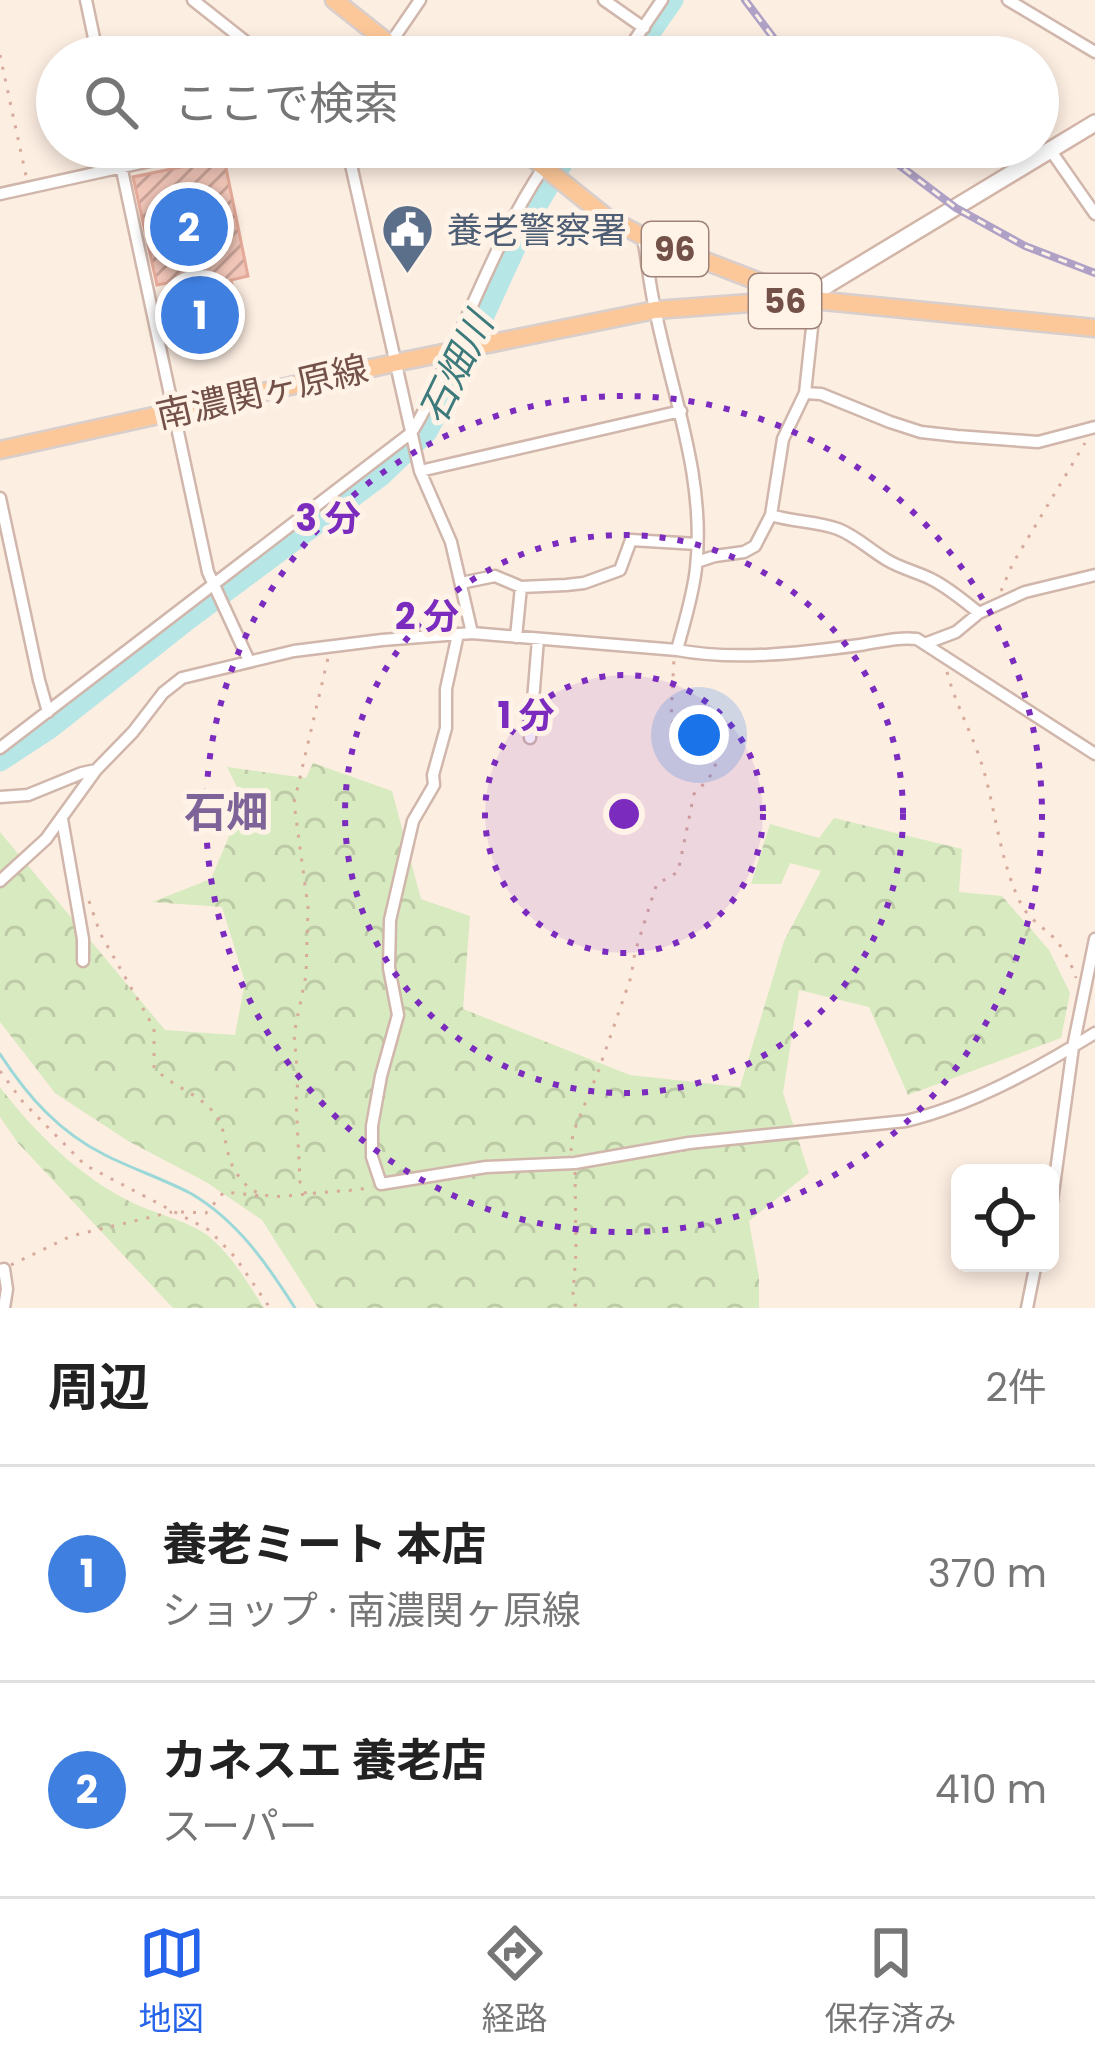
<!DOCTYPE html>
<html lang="ja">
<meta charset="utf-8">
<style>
body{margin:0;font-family:Poppins,"Noto Sans JP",sans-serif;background:#f6f6f6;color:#222}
.controls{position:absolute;right:36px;bottom:36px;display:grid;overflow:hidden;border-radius:18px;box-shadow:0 6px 18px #0003}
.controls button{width:108px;height:108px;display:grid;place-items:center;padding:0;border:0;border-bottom:3px solid #e0e0e0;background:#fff;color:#222;font:60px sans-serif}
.you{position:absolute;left:699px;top:735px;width:42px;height:42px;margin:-30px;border:9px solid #fff;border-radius:50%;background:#1a73e8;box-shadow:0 0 0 18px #1a73e833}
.badge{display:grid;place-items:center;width:78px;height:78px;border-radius:50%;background:#2563eb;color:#fff;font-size:39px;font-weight:700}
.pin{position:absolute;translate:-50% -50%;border:6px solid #fff;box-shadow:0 3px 12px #0006}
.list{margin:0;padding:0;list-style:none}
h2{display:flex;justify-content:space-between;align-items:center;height:156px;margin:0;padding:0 48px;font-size:51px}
h2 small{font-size:39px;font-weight:400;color:#767676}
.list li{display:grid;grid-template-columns:78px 1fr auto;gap:36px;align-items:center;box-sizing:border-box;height:216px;padding:0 48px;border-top:3px solid #e0e0e0}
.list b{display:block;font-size:45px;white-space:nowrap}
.list p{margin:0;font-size:39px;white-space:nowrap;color:#767676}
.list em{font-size:39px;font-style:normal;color:#767676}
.icon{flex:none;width:66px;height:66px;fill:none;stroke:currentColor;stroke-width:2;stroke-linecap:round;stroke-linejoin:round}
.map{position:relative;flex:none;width:1095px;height:1308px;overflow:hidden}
.search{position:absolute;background:#fff;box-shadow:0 6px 18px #0003;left:36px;right:36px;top:36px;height:132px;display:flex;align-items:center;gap:30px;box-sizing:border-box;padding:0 42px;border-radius:66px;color:#767676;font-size:45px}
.sheet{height:588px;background:#fff}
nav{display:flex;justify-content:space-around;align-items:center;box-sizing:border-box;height:168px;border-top:3px solid #e0e0e0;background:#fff;font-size:33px;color:#767676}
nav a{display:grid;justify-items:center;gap:6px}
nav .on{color:#2563eb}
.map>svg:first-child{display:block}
.forest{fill:url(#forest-crowns)}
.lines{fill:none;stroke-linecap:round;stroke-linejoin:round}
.stream{stroke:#9cd8d8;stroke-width:3}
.river{stroke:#b6e6e6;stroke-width:21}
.building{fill:url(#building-hatch);stroke:#e5aa99;stroke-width:3}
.minor-casing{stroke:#d0b6ab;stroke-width:15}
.secondary-casing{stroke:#d3b5a8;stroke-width:20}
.primary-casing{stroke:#d8cecc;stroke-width:21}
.path{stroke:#d7aa9c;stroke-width:3;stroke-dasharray:3 9;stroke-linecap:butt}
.minor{stroke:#fff;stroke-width:10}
.secondary{stroke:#fff;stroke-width:15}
.primary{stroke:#fdc899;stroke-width:16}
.rail-casing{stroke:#afa1c6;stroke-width:8}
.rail{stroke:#fff3e8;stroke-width:3;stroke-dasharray:9;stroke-linecap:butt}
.ring{fill:none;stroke:#7b2cbf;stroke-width:6;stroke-dasharray:6 12}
.labels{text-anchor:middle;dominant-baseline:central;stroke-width:10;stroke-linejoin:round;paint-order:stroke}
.shield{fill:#fff3e8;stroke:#9e8278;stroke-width:3}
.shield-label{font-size:33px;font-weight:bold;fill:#745148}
.service-label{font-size:36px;fill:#4e5e75;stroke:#fff3e8;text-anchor:start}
.street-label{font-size:36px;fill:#745148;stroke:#fff3e8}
.water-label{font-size:39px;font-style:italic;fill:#3c7a7b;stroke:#fff3e8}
.quarter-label{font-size:42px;font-weight:bold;fill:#7e6398;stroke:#fff3e8}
.centre{fill:#7b2cbf;stroke:#fff3e8;stroke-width:6}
.ring-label{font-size:36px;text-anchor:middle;font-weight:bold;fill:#7b2cbf;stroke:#fff3e8;stroke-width:10;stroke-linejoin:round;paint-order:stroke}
</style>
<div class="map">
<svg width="1095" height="1308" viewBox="0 0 1095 1308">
<defs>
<pattern id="forest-crowns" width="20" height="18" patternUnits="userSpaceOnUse" patternTransform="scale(3)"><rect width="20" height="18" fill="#d8eac0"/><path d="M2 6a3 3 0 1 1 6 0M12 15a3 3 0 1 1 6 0" fill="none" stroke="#bdcaa6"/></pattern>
<pattern id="building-hatch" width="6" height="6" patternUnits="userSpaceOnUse" patternTransform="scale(3)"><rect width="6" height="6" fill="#f2c7b9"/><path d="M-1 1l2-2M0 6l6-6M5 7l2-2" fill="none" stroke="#c9a498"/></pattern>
</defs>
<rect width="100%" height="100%" fill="#fdeee2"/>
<!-- forest -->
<path class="forest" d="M313,763L392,791L421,899L470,916L463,1009L630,1075L740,1087L784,941L821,871L790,863L781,884H751L770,824L819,838L834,818L962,849L959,892L1002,896L1049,950L1070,993L1061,1038L908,1095L869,1007L799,990L783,1093L809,1173L749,1221L759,1277V1308H318L262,1220L206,1182L128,1141L55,1093L0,1022V832L165,1030L235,1035L245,982L222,907L152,902L211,879L244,801L227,767L306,778Z
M0,1087C34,1132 80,1177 131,1202C153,1213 188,1221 207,1235C231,1254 248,1283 264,1308H173L18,1143L0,1117Z"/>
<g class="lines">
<!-- stream -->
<path class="stream" d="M0,1054C28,1097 59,1132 105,1155C133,1169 163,1179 190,1193C237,1220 267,1264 295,1308"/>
<!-- river -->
<path class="river" d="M633,57L673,0
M0,761L49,729L190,618L382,475L427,432L458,372L528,220L572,147"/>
</g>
<!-- building -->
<path class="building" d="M224,158L248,276L231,280L240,323L228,326L224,332L219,333L215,329L204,332L203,325L184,330L186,338L169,342L161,306L186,301L172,282L157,285L133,177Z"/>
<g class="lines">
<defs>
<path id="minor" d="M86,0L98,57
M193,0L265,57
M604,0L644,28
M1008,0L1095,52
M381,57L420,0
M623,57L662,0
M117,147L208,572L249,661
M347,147L420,471L451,542L472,633
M1051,151L1095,214
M0,194L213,147
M646,238L644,244C648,266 650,288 655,309C672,395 706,478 696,568C693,596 684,623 677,650
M805,393L821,394L890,422L921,432L957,436L1038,442L1095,427
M420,471L681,411
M0,498L39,680L48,712
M771,515C793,522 816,521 838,529C856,536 870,550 887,560C900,568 917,572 931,579C949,588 964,601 979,613
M697,562L715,556L744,552L755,546L771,515L783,439L805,393L815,300
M461,583L495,576L521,587L566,585L584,583L620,570L631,540L697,544
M458,634L446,689V728L433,775L434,785L413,821L390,920L389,968L398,1015L381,1076L372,1126V1157L381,1184L486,1167L575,1163L689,1143L906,1121C972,1105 1037,1069 1095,1033
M516,637L521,587
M927,643L956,632L979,613L1025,592L1095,575
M530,738L538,639
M0,748L411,433C429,406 439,377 453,348C484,280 513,206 558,147
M0,797L28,795L82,773L96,770
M62,819L83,939V961
M0,881L46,839L96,770L133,732L163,693L182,678L294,651L382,640L472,633L677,650C735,661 801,653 860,645C880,642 896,637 917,639L1095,754
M1050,1215L1073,1047L1095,939
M0,1270L4,1269L7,1289L4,1308
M1027,1308L1036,1263"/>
<path id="secondary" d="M804,299L1095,123"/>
<path id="primary" d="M334,0L406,57
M519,147L606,217L646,238L796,296
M0,450L394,363L655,310L804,299L1095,328"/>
</defs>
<!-- minor casing -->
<use href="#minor" class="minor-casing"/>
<!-- secondary casing -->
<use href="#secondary" class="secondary-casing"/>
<!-- primary casing -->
<use href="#primary" class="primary-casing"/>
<!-- path -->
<path class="path" d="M0,55L26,176
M1001,591L1013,563L1085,443
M947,672C956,706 973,735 983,768C996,812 1000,862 1021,904C1028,918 1043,927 1054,938C1064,949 1071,963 1076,978
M89,901L100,933L154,1028V1067C171,1087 199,1093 214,1113C227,1129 224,1149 233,1167C254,1206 279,1196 316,1193C335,1191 354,1191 373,1187
M0,1071L23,1102L85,1165L209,1230L235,1257L270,1308
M571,1151L573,1133L598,1072L631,977L635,952L655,889L657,884L678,872L694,794C698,788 704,785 708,779C718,766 721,744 719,729L676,725L671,720L674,658
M575,1172L576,1252L573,1295L576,1308
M306,1194L300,1182L296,1100L298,1080L294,1034L306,975L308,907L294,803L328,658
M181,1212L206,1213L224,1192L263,1196
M11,1265L71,1236L172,1212"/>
<!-- minor -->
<use href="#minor" class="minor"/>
<!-- secondary -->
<use href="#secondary" class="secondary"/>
<!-- primary -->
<use href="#primary" class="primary"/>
<defs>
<path id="rail" d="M745,0L788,57
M875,147L956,208L1025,246L1095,273"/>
</defs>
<!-- rail casing -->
<use href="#rail" class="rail-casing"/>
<!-- rail -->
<use href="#rail" class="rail"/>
</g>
<!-- distance rings -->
<circle cx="624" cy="814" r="139" fill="#7b2cbf" fill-opacity=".12"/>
<g class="ring">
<circle cx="624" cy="814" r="139"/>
<circle cx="624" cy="814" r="279"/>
<circle cx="624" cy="814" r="418"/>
</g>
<!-- icons -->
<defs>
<symbol id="civic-pin" viewBox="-11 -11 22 30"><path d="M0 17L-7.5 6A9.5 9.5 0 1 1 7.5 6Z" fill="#5c6f8a" stroke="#fff3e8"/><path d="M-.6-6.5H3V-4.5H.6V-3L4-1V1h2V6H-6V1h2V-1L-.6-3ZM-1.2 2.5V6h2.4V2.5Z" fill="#fff"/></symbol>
</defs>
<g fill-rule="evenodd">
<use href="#civic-pin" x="378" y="200" width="59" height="81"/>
</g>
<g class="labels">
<!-- shield labels -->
<g class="shield">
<rect x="642" y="222" width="66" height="54" rx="9"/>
<rect x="749" y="274" width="72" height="54" rx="9"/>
</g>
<g class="shield-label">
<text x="675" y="249">96</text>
<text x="785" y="301">56</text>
</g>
<!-- service labels -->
<g class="service-label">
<text x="447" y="230">養老警察署</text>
</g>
<!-- street labels -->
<g class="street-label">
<text transform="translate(262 392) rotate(-13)">南濃関ヶ原線</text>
</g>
<!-- water labels -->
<g class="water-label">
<text transform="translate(456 368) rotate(-64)">石畑川</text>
</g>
<!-- quarter labels -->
<g class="quarter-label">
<text x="226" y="812">石畑</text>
</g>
</g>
<circle cx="624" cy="814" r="18" class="centre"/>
<g class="ring-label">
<text x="328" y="531">3 分</text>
<text x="427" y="629">2 分</text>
<text x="526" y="728">1 分</text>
</g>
</svg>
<div class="controls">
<button><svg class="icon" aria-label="locate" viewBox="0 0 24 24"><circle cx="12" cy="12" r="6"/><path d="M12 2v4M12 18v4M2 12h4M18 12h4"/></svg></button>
</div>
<div class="you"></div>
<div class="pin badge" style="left:200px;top:315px;background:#3f7fe0">1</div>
<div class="pin badge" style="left:189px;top:227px;background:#3f7fe0">2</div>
<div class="search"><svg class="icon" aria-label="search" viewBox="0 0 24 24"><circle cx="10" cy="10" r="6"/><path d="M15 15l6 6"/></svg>ここで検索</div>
</div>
<section class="sheet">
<h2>周辺<small>2件</small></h2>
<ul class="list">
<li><span class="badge" style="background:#3f7fe0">1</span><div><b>養老ミート 本店</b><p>ショップ · 南濃関ヶ原線</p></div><em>370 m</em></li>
<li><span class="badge" style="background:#3f7fe0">2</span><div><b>カネスエ 養老店</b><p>スーパー</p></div><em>410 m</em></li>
</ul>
</section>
<nav>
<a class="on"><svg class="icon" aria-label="map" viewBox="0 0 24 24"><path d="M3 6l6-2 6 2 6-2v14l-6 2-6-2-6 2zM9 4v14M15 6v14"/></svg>地図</a>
<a><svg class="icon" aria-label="directions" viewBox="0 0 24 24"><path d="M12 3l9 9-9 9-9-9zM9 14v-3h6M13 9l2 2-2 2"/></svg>経路</a>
<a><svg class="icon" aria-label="saved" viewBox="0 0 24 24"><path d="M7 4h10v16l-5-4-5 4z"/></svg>保存済み</a>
</nav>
